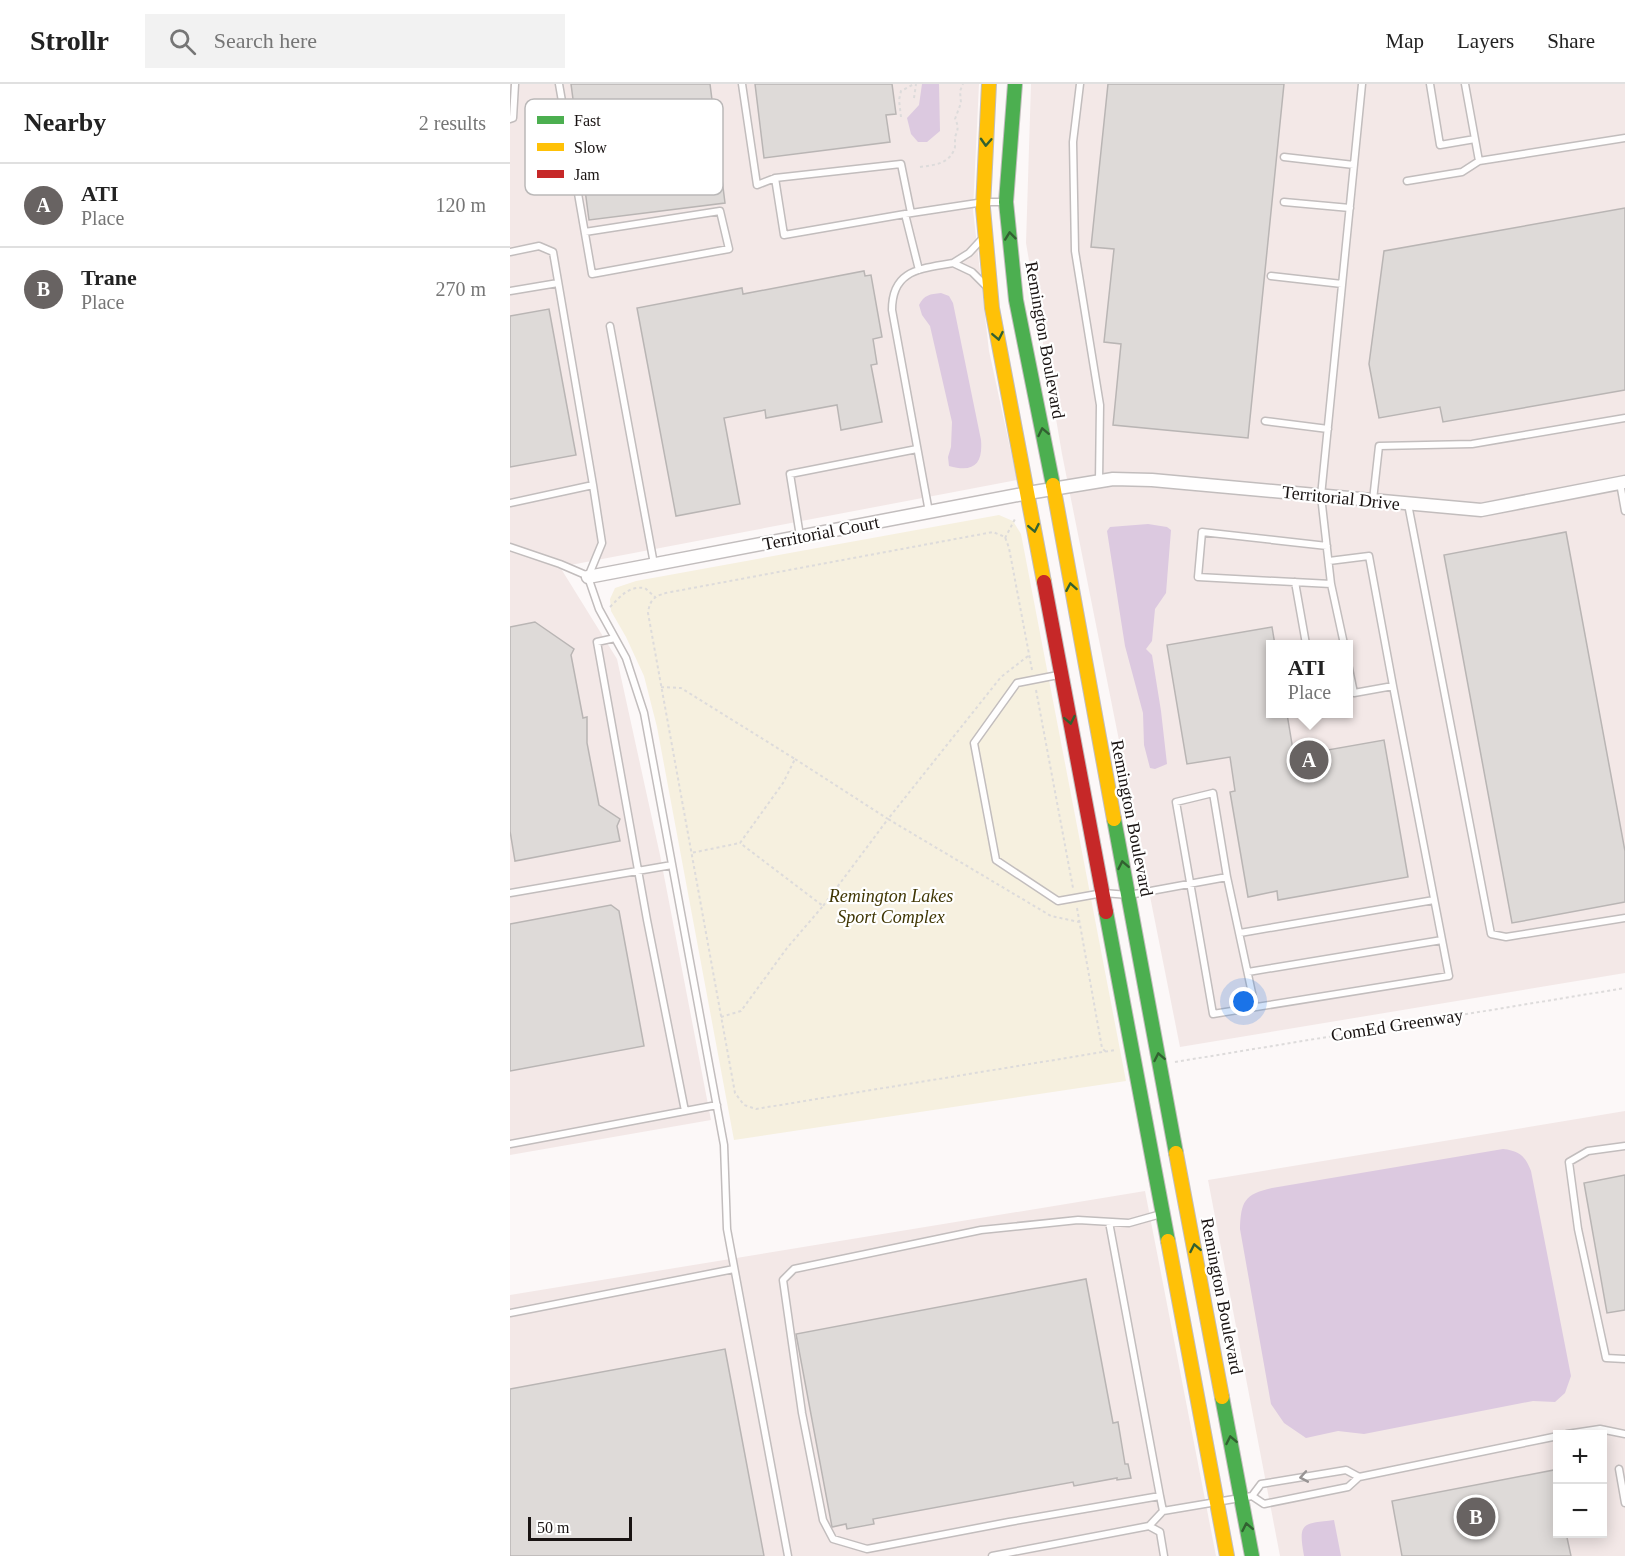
<!DOCTYPE html>
<meta charset="utf-8">
<style>
body{margin:0;font-family:Georgia,serif;background:#f2f2f2;color:#222}
.controls{position:absolute;right:18px;bottom:18px;display:grid;overflow:hidden;border-radius:0px;box-shadow:0 3px 15px #0003}
.controls button{width:54px;height:54px;display:grid;place-items:center;padding:0;border:0;border-bottom:2px solid #e0e0e0;background:#fff;color:#222;font:30px sans-serif}
.scale{position:absolute;left:18px;bottom:15px;width:104px;box-sizing:border-box;padding-left:6px;border:3px solid #191312;border-top:0;font-size:16px;line-height:21px;white-space:nowrap;color:#191312;-webkit-text-stroke:4px #fff;paint-order:stroke}
.you{position:absolute;left:734px;top:918px;width:21px;height:21px;margin:-15px;border:4px solid #fff;border-radius:50%;background:#1a73e8;box-shadow:0 0 0 9px #1a73e833}
.badge{display:grid;place-items:center;width:39px;height:39px;border-radius:50%;background:#686362;color:#fff;font-size:20px;font-weight:700}
.pin{position:absolute;translate:-50% -50%;border:3px solid #fff;box-shadow:0 2px 6px #0006}
.popup{position:absolute;left:756px;top:556px;width:87px;height:78px;box-sizing:border-box;display:grid;place-content:center;border-radius:0px;background:#fff;filter:drop-shadow(0 2px 4px #0005);font-size:20px;white-space:nowrap;color:#767676}
.popup b{font-size:22px;color:#222}
.popup::after{content:'';position:absolute;left:50%;top:100%;margin-left:-12px;border:12px solid transparent;border-top-color:#fff}
.list{margin:0;padding:0;list-style:none}
h2{display:flex;justify-content:space-between;align-items:center;height:78px;margin:0;padding:0 24px;font-size:26px}
h2 small{font-size:20px;font-weight:400;color:#767676}
.list li{display:grid;grid-template-columns:39px 1fr auto;gap:18px;align-items:center;box-sizing:border-box;height:84px;padding:0 24px;border-top:2px solid #e0e0e0}
.list b{display:block;font-size:22px;white-space:nowrap}
.list p{margin:0;font-size:20px;white-space:nowrap;color:#767676}
.list em{font-size:20px;font-style:normal;color:#767676}
.icon{flex:none;width:33px;height:33px;fill:none;stroke:currentColor;stroke-width:2;stroke-linecap:round;stroke-linejoin:round}
.map{position:relative;flex:none;width:1115px;height:1472px;overflow:hidden}
header{display:flex;align-items:center;gap:36px;box-sizing:border-box;height:84px;padding:0 30px;background:#fff;border-bottom:2px solid #e0e0e0}
header strong{font-size:28px}
nav{display:flex;gap:33px;margin-inline-start:auto;font-size:21px}
.search{width:420px;height:54px;background:#f2f2f2;display:flex;align-items:center;gap:15px;box-sizing:border-box;padding:0 21px;border-radius:0px;color:#767676;font-size:22px}
main{display:flex}
aside{flex:1;background:#fff}
.map>svg:first-child{display:block}
.built{fill:#f3e8e7;fill-rule:evenodd}
.green{fill:#f6f0df}
.water{fill:#dcc9e0}
.building{fill:#dedad8;stroke:#b9b5b4;stroke-width:1.5}
.lines{fill:none;stroke-linecap:round;stroke-linejoin:round}
.lane-casing{stroke:#c2bdbd;stroke-width:9}
.street-casing{stroke:#c2bdbd;stroke-width:15}
.fast-casing{stroke:#c2bdbd;stroke-width:16}
.slow-casing{stroke:#c2bdbd;stroke-width:16}
.jam-casing{stroke:#c2bdbd;stroke-width:16}
.path{stroke:#dddbdb;stroke-width:2;stroke-dasharray:3 3;stroke-linecap:butt}
.lane{stroke:#fffefe;stroke-width:6}
.street{stroke:#fffefe;stroke-width:12}
.fast{stroke:#4caf50;stroke-width:14}
.slow{stroke:#ffc107;stroke-width:14}
.jam{stroke:#c62828;stroke-width:14}
.oneway{stroke:#326131}
.oneway2{stroke:#989494}
.labels{text-anchor:middle;dominant-baseline:central;stroke-width:4.5;stroke-linejoin:round;paint-order:stroke}
.street-label{font-size:18px;fill:#191312;stroke:#fff}
.park-label{font-size:18px;font-style:italic;fill:#413704;stroke:#fff}
.key{fill:#fff;stroke:#bab8b8;stroke-width:1.5}
.key-label{font-size:16px;fill:#191312}
</style>
<header>
<strong>Strollr</strong>
<div class="search"><svg class="icon" aria-label="search" viewBox="0 0 24 24"><circle cx="10" cy="10" r="6"/><path d="M15 15l6 6"/></svg>Search here</div>
<nav><a>Map</a><a>Layers</a><a>Share</a></nav>
</header>
<main>
<aside>
<h2>Nearby<small>2 results</small></h2>
<ul class="list">
<li><span class="badge">A</span><div><b>ATI</b><p>Place</p></div><em>120 m</em></li>
<li><span class="badge">B</span><div><b>Trane</b><p>Place</p></div><em>270 m</em></li>
</ul>
</aside>
<div class="map">
<svg width="1115" height="1472" viewBox="0 0 1115 1472">
<rect width="100%" height="100%" fill="#fcf8f8"/>
<!-- built -->
<path class="built" d="M0,0H469L463,126L479,267L507,396L50,483L107,575L150,771L201,1036L0,1071Z
M521,0H1115V889L670,963L552,370L516,159ZM760,560H838V630H760Z
M1115,1027V1472H770L698,1096ZM1048,1350H1092V1450H1048Z
M635,1107L706,1472H0V1211Z"/>
<!-- green -->
<path class="green" d="M489,431L503,437L511,450L616,997L224,1056L147,643L134,592L116,553L101,527L100,515L105,504L126,497Z"/>
<!-- water -->
<path class="water" d="M412,0H429L430,47L417,58H408L401,50L397,34L409,21Z
M431,209L439,212L443,219L471,356C473,380 464,389 439,382L438,373L441,363L442,338L420,242L412,231L409,221C414,211 420,210 431,209Z
M638,440L657,443L661,446L656,509L645,525L642,557L636,565L642,571L651,627L657,680L645,685L640,684L634,661L633,629L615,562L597,447L600,443Z
M993,1065C1010,1067 1015,1072 1021,1087L1061,1292L1055,1309L1045,1318L1023,1317L854,1350L828,1347L796,1354L774,1339L761,1320L730,1145C731,1118 734,1110 762,1104Z
M824,1436L831,1472H794C788,1438 792,1440 824,1436Z"/>
<!-- building -->
<path class="building" d="M61,0H200L215,119L79,136Z
M245,0H382L386,30L376,31L380,58L254,74Z
M598,0H774L738,354L603,341L611,260L594,258L604,165L581,163Z
M1115,124V306L933,338L930,323L869,334L859,280L874,167Z
M354,187L355,192L361,191L372,253L363,255L367,280L361,281L372,338L331,346L327,321L256,334L255,326L214,334L230,420L166,432L127,224L232,204L233,210Z
M39,225L66,371L0,383V232Z
M1056,448L1115,767V818L1002,839L934,471Z
M25,538L64,565L61,571L73,634L77,633V659L89,721L110,735L107,742L110,757L5,777L0,747V543Z
M762,543L765,561H760V630H777L784,672L874,656L898,793L768,816L767,807L738,813L720,708L725,707L720,673L677,680L657,561Z
M101,821L109,827L134,962L0,987V840Z
M1115,1091V1226L1097,1229L1074,1099Z
M576,1195L603,1339L608,1338L615,1380H618L621,1394L607,1396V1394L564,1402L563,1398L363,1435L364,1440L337,1445L336,1440L322,1443L286,1250Z
M215,1265L254,1472H0V1305Z
M1044,1386L1047,1403V1449H1056L1061,1472H892L882,1417Z"/>
<g class="lines">
<defs>
<path id="lane" d="M49,0L82,190L219,165L210,127L75,148
M232,0L247,101L265,94
M570,0L563,58L565,167L590,321L589,397
M920,0L930,61L965,55
M955,0L969,77L1115,54
M0,35L3,34L5,0
M774,73L844,81
M897,97L952,88L969,77
M774,118L840,124
M395,130L274,151L265,94L391,80L401,129
M471,156L459,169L443,179L462,188L475,201
M0,168L29,162L43,168L83,401
M409,186L395,130L474,118H493
M761,192L832,200
M0,207L48,199
M100,242L144,480
M755,337L818,345
M1110,399L1115,427
M863,416L869,362L962,360L1115,334
M0,419L83,401L92,459L78,493L89,525L116,574L134,629L214,1061L217,1145L278,1472
M898,420L981,850L996,853L1115,834
M419,428L382,226C382,185 411,185 443,179
M290,452L280,390L407,365
M817,462L692,448L688,493L821,500
M0,463L50,480L78,492
M819,477L859,472L883,602
M785,498L796,560
M105,554L87,558L137,836L175,1027L207,1021
M834,560L821,500L811,412L852,0
M548,591L507,599L464,659L486,776L548,817L593,809L619,811L717,793L703,709L666,718L703,930L939,892L883,602L844,609L838,580
M717,793L745,923
M0,809L162,781
M730,849L924,816
M738,888L932,856
M0,1060L175,1027
M1115,1062L1078,1067L1059,1078L1068,1145L1096,1274L1115,1275
M651,1130L619,1139L568,1136L471,1146L284,1185L273,1196L292,1329L313,1436L323,1455L357,1465L499,1438L650,1412L653,1427
M599,1138L650,1412
M0,1229L224,1185
M1057,1350L1090,1345L1115,1350
M1109,1385L1115,1419
M742,1412L754,1420L838,1403L849,1393L1048,1352
M639,1442L650,1448L654,1472
M482,1472L639,1442L653,1427L742,1412L751,1400L836,1386L849,1393"/>
<path id="street" d="M78,493L518,409L603,395L642,396L971,426L1115,398"/>
<path id="fast" d="M505,0L496,118L506,216L543,401
M604,735L666,1069
M596,828L658,1157
M712,1313L742,1472"/>
<path id="slow" d="M479,0L473,124L482,224L534,498
M543,401L604,735
M666,1069L712,1313
M658,1157L717,1472"/>
<path id="jam" d="M534,498L596,828"/>
</defs>
<!-- lane casing -->
<use href="#lane" class="lane-casing"/>
<!-- street casing -->
<use href="#street" class="street-casing"/>
<!-- fast casing -->
<use href="#fast" class="fast-casing"/>
<!-- slow casing -->
<use href="#slow" class="slow-casing"/>
<!-- jam casing -->
<use href="#jam" class="jam-casing"/>
<!-- path -->
<path class="path" d="M404,14L406,0
M391,33L389,16L391,7L404,0
M410,83C425,81 440,80 445,63C445,61 445,55 445,53C448,45 449,43 445,35L451,19L450,7L453,0
M495,454L505,435
M100,523C111,512 118,502 135,504L145,513
M518,572L491,593L378,735L541,832L569,838
M522,586L499,464L495,453L483,448L161,508C147,511 140,513 138,529L225,1009L234,1021L246,1025L605,966
M151,603L171,604L285,675L273,699L230,759L181,769
M526,606L563,804
M285,675L378,735L313,822
M567,824L592,964L596,968
M211,933L231,927L277,864L313,822L230,759
M665,978L1115,904"/>
<!-- lane -->
<use href="#lane" class="lane"/>
<!-- street -->
<use href="#street" class="street"/>
<!-- fast -->
<use href="#fast" class="fast"/>
<!-- slow -->
<use href="#slow" class="slow"/>
<!-- jam -->
<use href="#jam" class="jam"/>
</g>
<!-- one-way arrows -->
<defs><path id="oneway-chevron" d="M-2-3.5L2.5 0L-2 3.5" fill="none" stroke-width="1.6" stroke-linecap="round" stroke-linejoin="round" transform="scale(1.5)"/></defs>
<g class="oneway">
<use href="#oneway-chevron" transform="translate(476 58) rotate(93)"/>
<use href="#oneway-chevron" transform="translate(500 152) rotate(-96)"/>
<use href="#oneway-chevron" transform="translate(488 252) rotate(79)"/>
<use href="#oneway-chevron" transform="translate(533 348) rotate(-102)"/>
<use href="#oneway-chevron" transform="translate(524 444) rotate(79)"/>
<use href="#oneway-chevron" transform="translate(561 503) rotate(-100)"/>
<use href="#oneway-chevron" transform="translate(560 636) rotate(79)"/>
<use href="#oneway-chevron" transform="translate(613 781) rotate(-101)"/>
<use href="#oneway-chevron" transform="translate(649 973) rotate(-101)"/>
<use href="#oneway-chevron" transform="translate(685 1164) rotate(-101)"/>
<use href="#oneway-chevron" transform="translate(721 1356) rotate(-101)"/>
<use href="#oneway-chevron" transform="translate(737 1443) rotate(-101)"/>
</g>
<use class="oneway2" href="#oneway-chevron" transform="translate(794 1393) rotate(170)"/>
<g class="labels">
<!-- street labels -->
<g class="street-label">
<text transform="translate(535 256) rotate(80)">Remington Boulevard</text>
<text transform="translate(831 414) rotate(6)">Territorial Drive</text>
<text transform="translate(311 449) rotate(-11)">Territorial Court</text>
<text transform="translate(622 734) rotate(79)">Remington Boulevard</text>
<text transform="translate(887 941) rotate(-9)">ComEd Greenway</text>
<text transform="translate(712 1212) rotate(79)">Remington Boulevard</text>
</g>
<!-- park labels -->
<g class="park-label">
<text x="381" y="812">Remington Lakes<tspan x="381" dy="21">Sport Complex</tspan></text>
</g>
</g>
<!-- legend -->
<rect x="15" y="15" width="198" height="96" rx="9" class="key"/>
<rect x="27" y="32" width="27" height="8" fill="#4caf50"/>
<rect x="27" y="59" width="27" height="8" fill="#ffc107"/>
<rect x="27" y="86" width="27" height="8" fill="#c62828"/>
<g class="key-label">
<text x="64" y="42">Fast</text>
<text x="64" y="69">Slow</text>
<text x="64" y="96">Jam</text>
</g>
</svg>
<div class="controls">
<button>+</button>
<button>−</button>
</div>
<div class="scale">50 m</div>
<div class="you"></div>
<div class="pin badge" style="left:799px;top:676px">A</div>
<div class="popup"><b>ATI</b>Place</div>
<div class="pin badge" style="left:966px;top:1433px">B</div>
</div>
</main>
